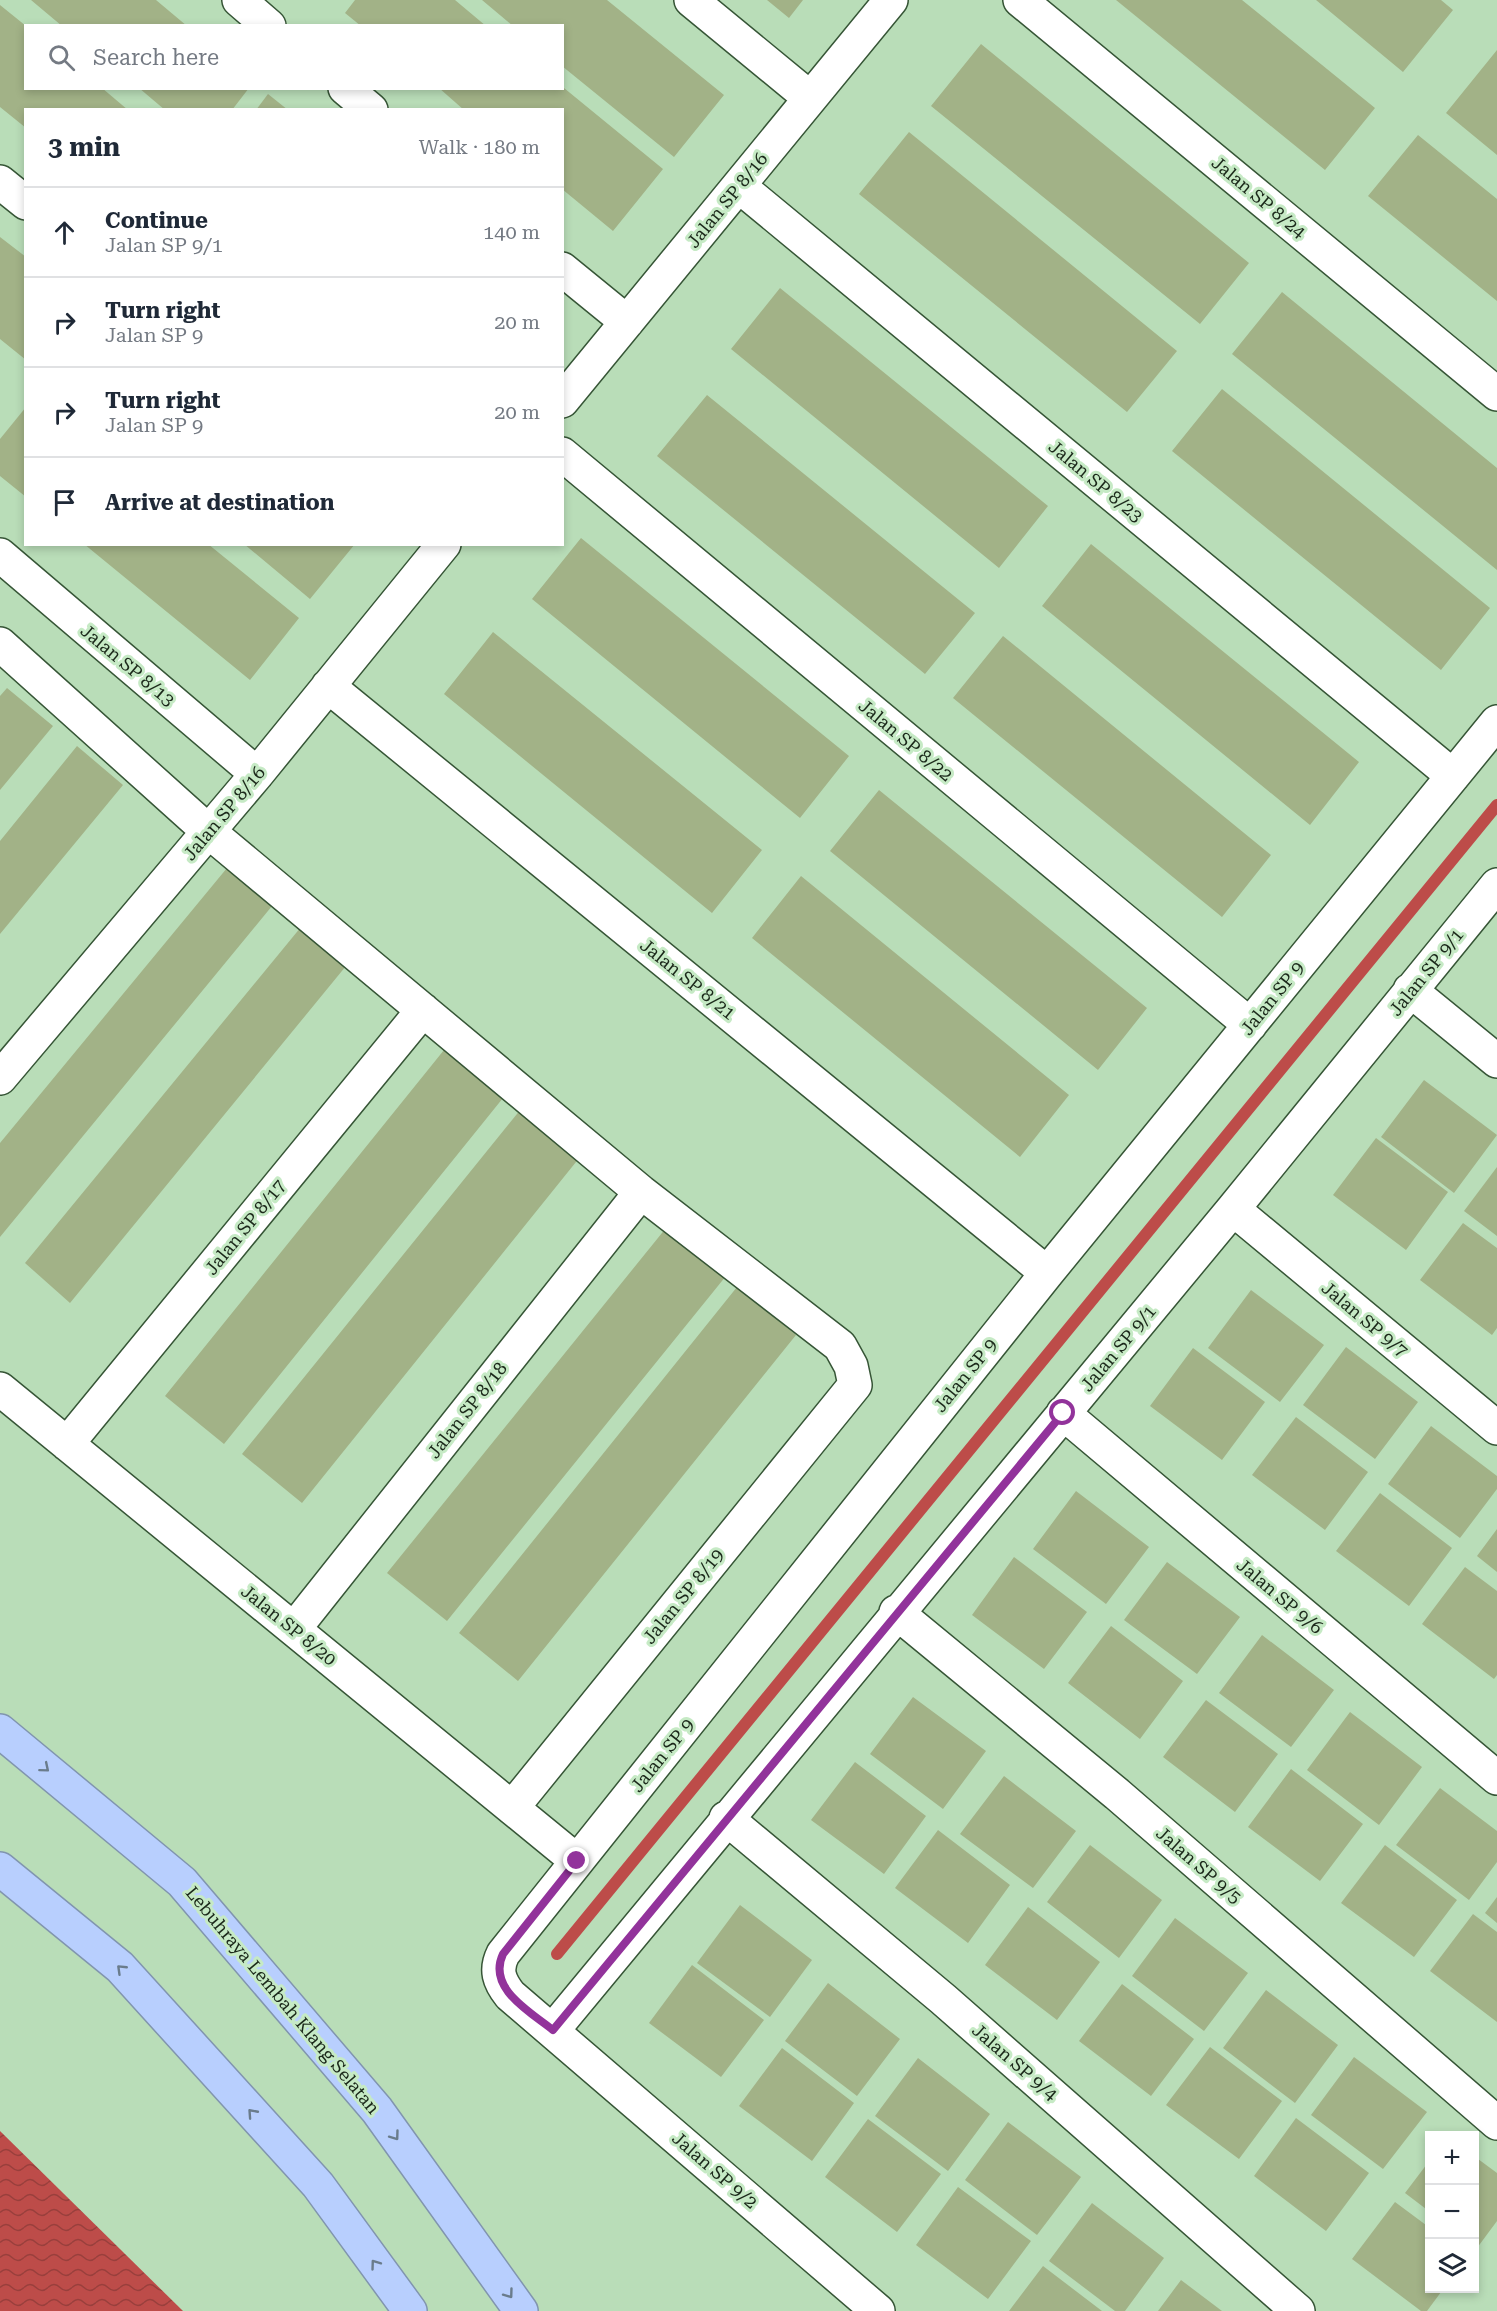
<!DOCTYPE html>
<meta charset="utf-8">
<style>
body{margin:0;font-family:"Roboto Serif",serif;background:#f2f2f3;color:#1f2937}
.controls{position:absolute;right:18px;bottom:18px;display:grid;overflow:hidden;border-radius:0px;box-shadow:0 3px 9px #0003}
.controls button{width:54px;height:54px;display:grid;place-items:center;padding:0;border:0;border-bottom:2px solid #e0e1e3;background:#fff;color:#1f2937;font:30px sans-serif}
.stop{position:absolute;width:18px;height:18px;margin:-14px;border:4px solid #92339b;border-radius:50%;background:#fff}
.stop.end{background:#92339b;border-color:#fff;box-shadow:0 2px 6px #0008}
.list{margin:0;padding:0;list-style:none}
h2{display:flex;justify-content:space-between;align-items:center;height:78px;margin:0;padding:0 24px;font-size:26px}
h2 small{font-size:20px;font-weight:400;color:#747a83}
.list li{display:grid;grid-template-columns:39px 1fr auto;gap:18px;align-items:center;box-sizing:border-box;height:90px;padding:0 24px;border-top:2px solid #e0e1e3}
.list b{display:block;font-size:22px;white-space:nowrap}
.list p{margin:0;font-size:20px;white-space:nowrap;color:#747a83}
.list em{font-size:20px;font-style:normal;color:#747a83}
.icon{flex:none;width:33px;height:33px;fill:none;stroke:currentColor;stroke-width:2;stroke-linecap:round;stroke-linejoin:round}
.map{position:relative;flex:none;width:1497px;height:2311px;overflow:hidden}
.search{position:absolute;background:#fff;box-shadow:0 3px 9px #0003;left:24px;top:24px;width:540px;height:66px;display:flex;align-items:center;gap:15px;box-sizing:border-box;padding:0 21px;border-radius:0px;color:#747a83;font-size:22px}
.panel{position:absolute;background:#fff;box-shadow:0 3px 9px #0003;left:24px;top:108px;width:540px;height:438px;border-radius:0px}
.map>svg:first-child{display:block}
.water{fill:url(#water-waves)}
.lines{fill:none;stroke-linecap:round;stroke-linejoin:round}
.stream{stroke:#bd4c49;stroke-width:12}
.building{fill:#a2b287}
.street-casing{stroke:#365536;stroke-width:36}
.highway-casing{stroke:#8195ae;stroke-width:36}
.street{stroke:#fff;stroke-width:33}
.highway{stroke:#b8cffe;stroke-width:33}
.oneway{stroke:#6a7c8c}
.route{stroke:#92339b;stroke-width:8}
.labels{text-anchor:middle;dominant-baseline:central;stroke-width:6;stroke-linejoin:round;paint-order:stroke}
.street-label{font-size:18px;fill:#1b281a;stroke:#c6eac5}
</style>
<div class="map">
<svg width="1497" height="2311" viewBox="0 0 1497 2311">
<defs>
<pattern id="water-waves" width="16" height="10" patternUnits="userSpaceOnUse" patternTransform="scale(1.5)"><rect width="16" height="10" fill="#bd4c49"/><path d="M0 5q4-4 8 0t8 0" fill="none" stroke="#993f3c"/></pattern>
</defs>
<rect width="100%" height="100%" fill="#b9ddb8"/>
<!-- water -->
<path class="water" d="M0,2131L183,2311H0Z"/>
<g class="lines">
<!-- stream -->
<path class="stream" d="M557,1954L1497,805"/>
</g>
<!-- building -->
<path class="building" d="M31,0H156L187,26H62Z
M355,0H455L486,26H361L345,13Z
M482,0H607L724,95L674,157L562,66V26H513Z
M767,0H803L789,18Z
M1116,0H1242L1375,108L1325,170Z
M1316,0H1441L1453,10L1403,72Z
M0,5L26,26V88H102L128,110H26V128L0,107Z
M981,44L1249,263L1200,324L931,106Z
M1497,50V155L1446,113Z
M139,88H249L232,110H165Z
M439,88H564L663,169L613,231L562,189V110H464Z
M268,94L288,110H256Z
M909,132L1177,351L1127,412L859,194Z
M1418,135L1497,199V301L1368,196Z
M0,237L26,257V360L0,339Z
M780,288L1048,506L999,568L731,349Z
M1282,292L1497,468V570L1232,354Z
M1222,389L1490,608L1441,670L1172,451Z
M707,395L975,613L925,674L657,456Z
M26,407V497L0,476V439Z
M581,538L849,756L800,818L532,599Z
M84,544H208L299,618L250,680Z
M244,544H355L310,599Z
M1091,544L1359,762L1310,825L1042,606Z
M493,632L762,850L712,913L444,694Z
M1003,636L1271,855L1222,917L953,698Z
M7,688L53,726L0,790V696Z
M77,746L123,785L0,934V841Z
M879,790L1147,1008L1098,1070L830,851Z
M227,868L272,906L0,1237V1143Z
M801,876L1069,1095L1020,1157L752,938Z
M301,927L346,966L70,1303L25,1263Z
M444,1050L503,1098L224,1444L165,1396Z
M1424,1080L1497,1135L1454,1193L1381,1137Z
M521,1109L580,1157L302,1503L242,1454Z
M1376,1138L1448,1192L1406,1250L1333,1195Z
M1497,1167V1236L1464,1211Z
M1463,1223L1497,1248V1328L1492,1335L1420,1280Z
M666,1228L726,1276L447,1621L387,1573Z
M737,1287L796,1335L518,1681L459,1633Z
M1251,1290L1324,1345L1280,1402L1208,1348Z
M1346,1347L1418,1402L1375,1459L1303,1405Z
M1193,1348L1265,1402L1222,1460L1150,1406Z
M1296,1417L1368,1472L1325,1530L1252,1475Z
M1431,1426L1497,1476V1489L1460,1538L1388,1484Z
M1076,1491L1149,1547L1106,1604L1033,1549Z
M1380,1493L1452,1548L1409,1606L1336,1551Z
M1497,1529V1572L1477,1556Z
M1014,1557L1087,1612L1044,1669L972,1615Z
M1167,1562L1240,1617L1197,1674L1124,1620Z
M1465,1567L1497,1591V1675L1494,1679L1422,1624Z
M1111,1626L1183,1681L1140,1739L1068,1683Z
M1262,1635L1334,1690L1291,1747L1219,1693Z
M913,1697L986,1751L943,1809L870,1754Z
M1206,1700L1278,1754L1235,1812L1163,1757Z
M1350,1712L1422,1767L1379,1825L1307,1770Z
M855,1762L926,1816L884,1874L811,1820Z
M1291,1769L1363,1824L1320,1881L1248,1827Z
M1004,1776L1076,1831L1033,1888L960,1834Z
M1440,1788L1497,1831V1862L1469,1900L1396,1845Z
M938,1830L1010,1885L968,1943L895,1888Z
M1090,1845L1162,1900L1119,1958L1047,1902Z
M1385,1845L1457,1900L1414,1957L1341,1903Z
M1497,1897V1923L1485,1913Z
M740,1905L812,1960L770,2017L697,1963Z
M1028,1907L1100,1962L1057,2020L985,1965Z
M1473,1914L1497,1932V2022L1430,1971Z
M1175,1918L1248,1973L1204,2031L1132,1976Z
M692,1965L764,2020L721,2077L649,2023Z
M828,1983L900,2039L857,2096L785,2041Z
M1122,1984L1194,2039L1151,2096L1079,2041Z
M1266,1990L1338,2045L1295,2103L1223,2048Z
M1210,2047L1282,2101L1239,2159L1166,2105Z
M782,2048L854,2103L812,2161L739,2106Z
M1354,2057L1427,2112L1383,2169L1311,2115Z
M918,2058L990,2114L948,2171L875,2116Z
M1296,2118L1369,2173L1326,2231L1254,2176Z
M868,2119L941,2174L897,2232L825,2177Z
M1008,2122L1081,2177L1037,2235L965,2180Z
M1474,2156L1497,2173V2221L1477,2248L1474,2246Z
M1430,2160V2212L1405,2193Z
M958,2187L1031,2241L988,2299L916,2245Z
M1395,2202L1430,2228V2288H1444L1427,2311H1421L1352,2259Z
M1092,2203L1164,2258L1125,2311H1115L1049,2261Z
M1043,2266L1102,2311H1009Z
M1181,2280L1222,2311H1158Z"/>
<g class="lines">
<defs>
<path id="street" d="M239,0L269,26
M691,0L810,98
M1020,0L1497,394
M345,88L371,110
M0,182L26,203
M739,186L1453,776
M562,269L627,322
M562,401L891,0
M562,454L1250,1025
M0,555L257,774
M0,644L208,831L641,1192L840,1346L851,1366L855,1385L512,1808
M328,686L1047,1273
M1410,990L1497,1061
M0,1078L257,774L444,544
M1233,1209L1497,1428
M0,1389L577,1861
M1063,1413L1497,1778
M67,1444L423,1010
M896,1612L1117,1794L1497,2123
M294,1629L641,1192
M726,1818L943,1999L1298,2311
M553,2030L1233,1209L1497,885
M878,2311L510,1995C499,1981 495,1970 503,1954L1047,1273L1497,722"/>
<path id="highway" d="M0,1731L182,1882L377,2110L521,2311
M0,1869L120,1967L318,2185L410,2311"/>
</defs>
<!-- street casing -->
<use href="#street" class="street-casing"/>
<!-- highway casing -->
<use href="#highway" class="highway-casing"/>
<!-- street -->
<use href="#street" class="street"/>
<!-- highway -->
<use href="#highway" class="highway"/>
</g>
<!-- one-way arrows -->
<defs><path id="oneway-chevron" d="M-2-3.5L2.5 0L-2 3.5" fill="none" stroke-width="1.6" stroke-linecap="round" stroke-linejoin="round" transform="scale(1.5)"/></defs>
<g class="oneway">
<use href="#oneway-chevron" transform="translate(45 1768) rotate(40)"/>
<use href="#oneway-chevron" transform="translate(121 1969) rotate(-136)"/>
<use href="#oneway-chevron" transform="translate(252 2113) rotate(-132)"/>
<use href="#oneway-chevron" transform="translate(395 2136) rotate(54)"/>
<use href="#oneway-chevron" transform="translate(375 2264) rotate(-126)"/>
<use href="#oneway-chevron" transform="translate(509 2294) rotate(54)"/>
</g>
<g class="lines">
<!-- route -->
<path class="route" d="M577,1861L503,1954C487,1988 529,2011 553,2030L1063,1413"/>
</g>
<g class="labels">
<!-- street labels -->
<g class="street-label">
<text transform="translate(1259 197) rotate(40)">Jalan SP 8/24</text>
<text transform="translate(727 200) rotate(-51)">Jalan SP 8/16</text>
<text transform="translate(1096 481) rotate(40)">Jalan SP 8/23</text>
<text transform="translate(128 665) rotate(40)">Jalan SP 8/13</text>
<text transform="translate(906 740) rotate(40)">Jalan SP 8/22</text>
<text transform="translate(224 813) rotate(-50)">Jalan SP 8/16</text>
<text transform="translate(1426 972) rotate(-51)">Jalan SP 9/1</text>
<text transform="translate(688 979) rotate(39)">Jalan SP 8/21</text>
<text transform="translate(1272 998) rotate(-51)">Jalan SP 9</text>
<text transform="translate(245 1227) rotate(-51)">Jalan SP 8/17</text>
<text transform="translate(1365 1319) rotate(40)">Jalan SP 9/7</text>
<text transform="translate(1118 1348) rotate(-50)">Jalan SP 9/1</text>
<text transform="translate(965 1375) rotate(-51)">Jalan SP 9</text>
<text transform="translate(467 1410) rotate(-52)">Jalan SP 8/18</text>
<text transform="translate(683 1596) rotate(-51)">Jalan SP 8/19</text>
<text transform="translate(1280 1596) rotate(40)">Jalan SP 9/6</text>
<text transform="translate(289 1625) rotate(39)">Jalan SP 8/20</text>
<text transform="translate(662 1755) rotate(-51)">Jalan SP 9</text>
<text transform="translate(1199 1865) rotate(41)">Jalan SP 9/5</text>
<text transform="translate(283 2000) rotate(50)">Lebuhraya Lembah Klang Selatan</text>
<text transform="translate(1015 2062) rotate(41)">Jalan SP 9/4</text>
<text transform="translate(715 2170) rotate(41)">Jalan SP 9/2</text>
</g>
</g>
</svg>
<div class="controls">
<button>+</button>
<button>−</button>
<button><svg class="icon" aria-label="layers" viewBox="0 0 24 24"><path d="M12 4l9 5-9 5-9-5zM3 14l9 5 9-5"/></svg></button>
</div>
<div class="stop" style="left:1063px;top:1413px"></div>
<div class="stop end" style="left:577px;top:1861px"></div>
<div class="search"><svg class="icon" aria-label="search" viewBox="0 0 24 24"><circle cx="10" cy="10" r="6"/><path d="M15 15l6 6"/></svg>Search here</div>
<section class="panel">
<h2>3 min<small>Walk · 180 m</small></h2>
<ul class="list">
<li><svg class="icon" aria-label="ahead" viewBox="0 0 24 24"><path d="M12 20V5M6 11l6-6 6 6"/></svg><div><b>Continue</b><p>Jalan SP 9/1</p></div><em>140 m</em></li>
<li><svg class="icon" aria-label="right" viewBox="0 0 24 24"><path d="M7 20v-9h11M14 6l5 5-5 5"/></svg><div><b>Turn right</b><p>Jalan SP 9</p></div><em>20 m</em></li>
<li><svg class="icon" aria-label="right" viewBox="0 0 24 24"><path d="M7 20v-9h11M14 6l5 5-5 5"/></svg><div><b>Turn right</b><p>Jalan SP 9</p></div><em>20 m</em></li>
<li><svg class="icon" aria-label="arrive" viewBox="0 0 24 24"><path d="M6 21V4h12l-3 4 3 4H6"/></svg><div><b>Arrive at destination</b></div></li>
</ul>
</section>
</div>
